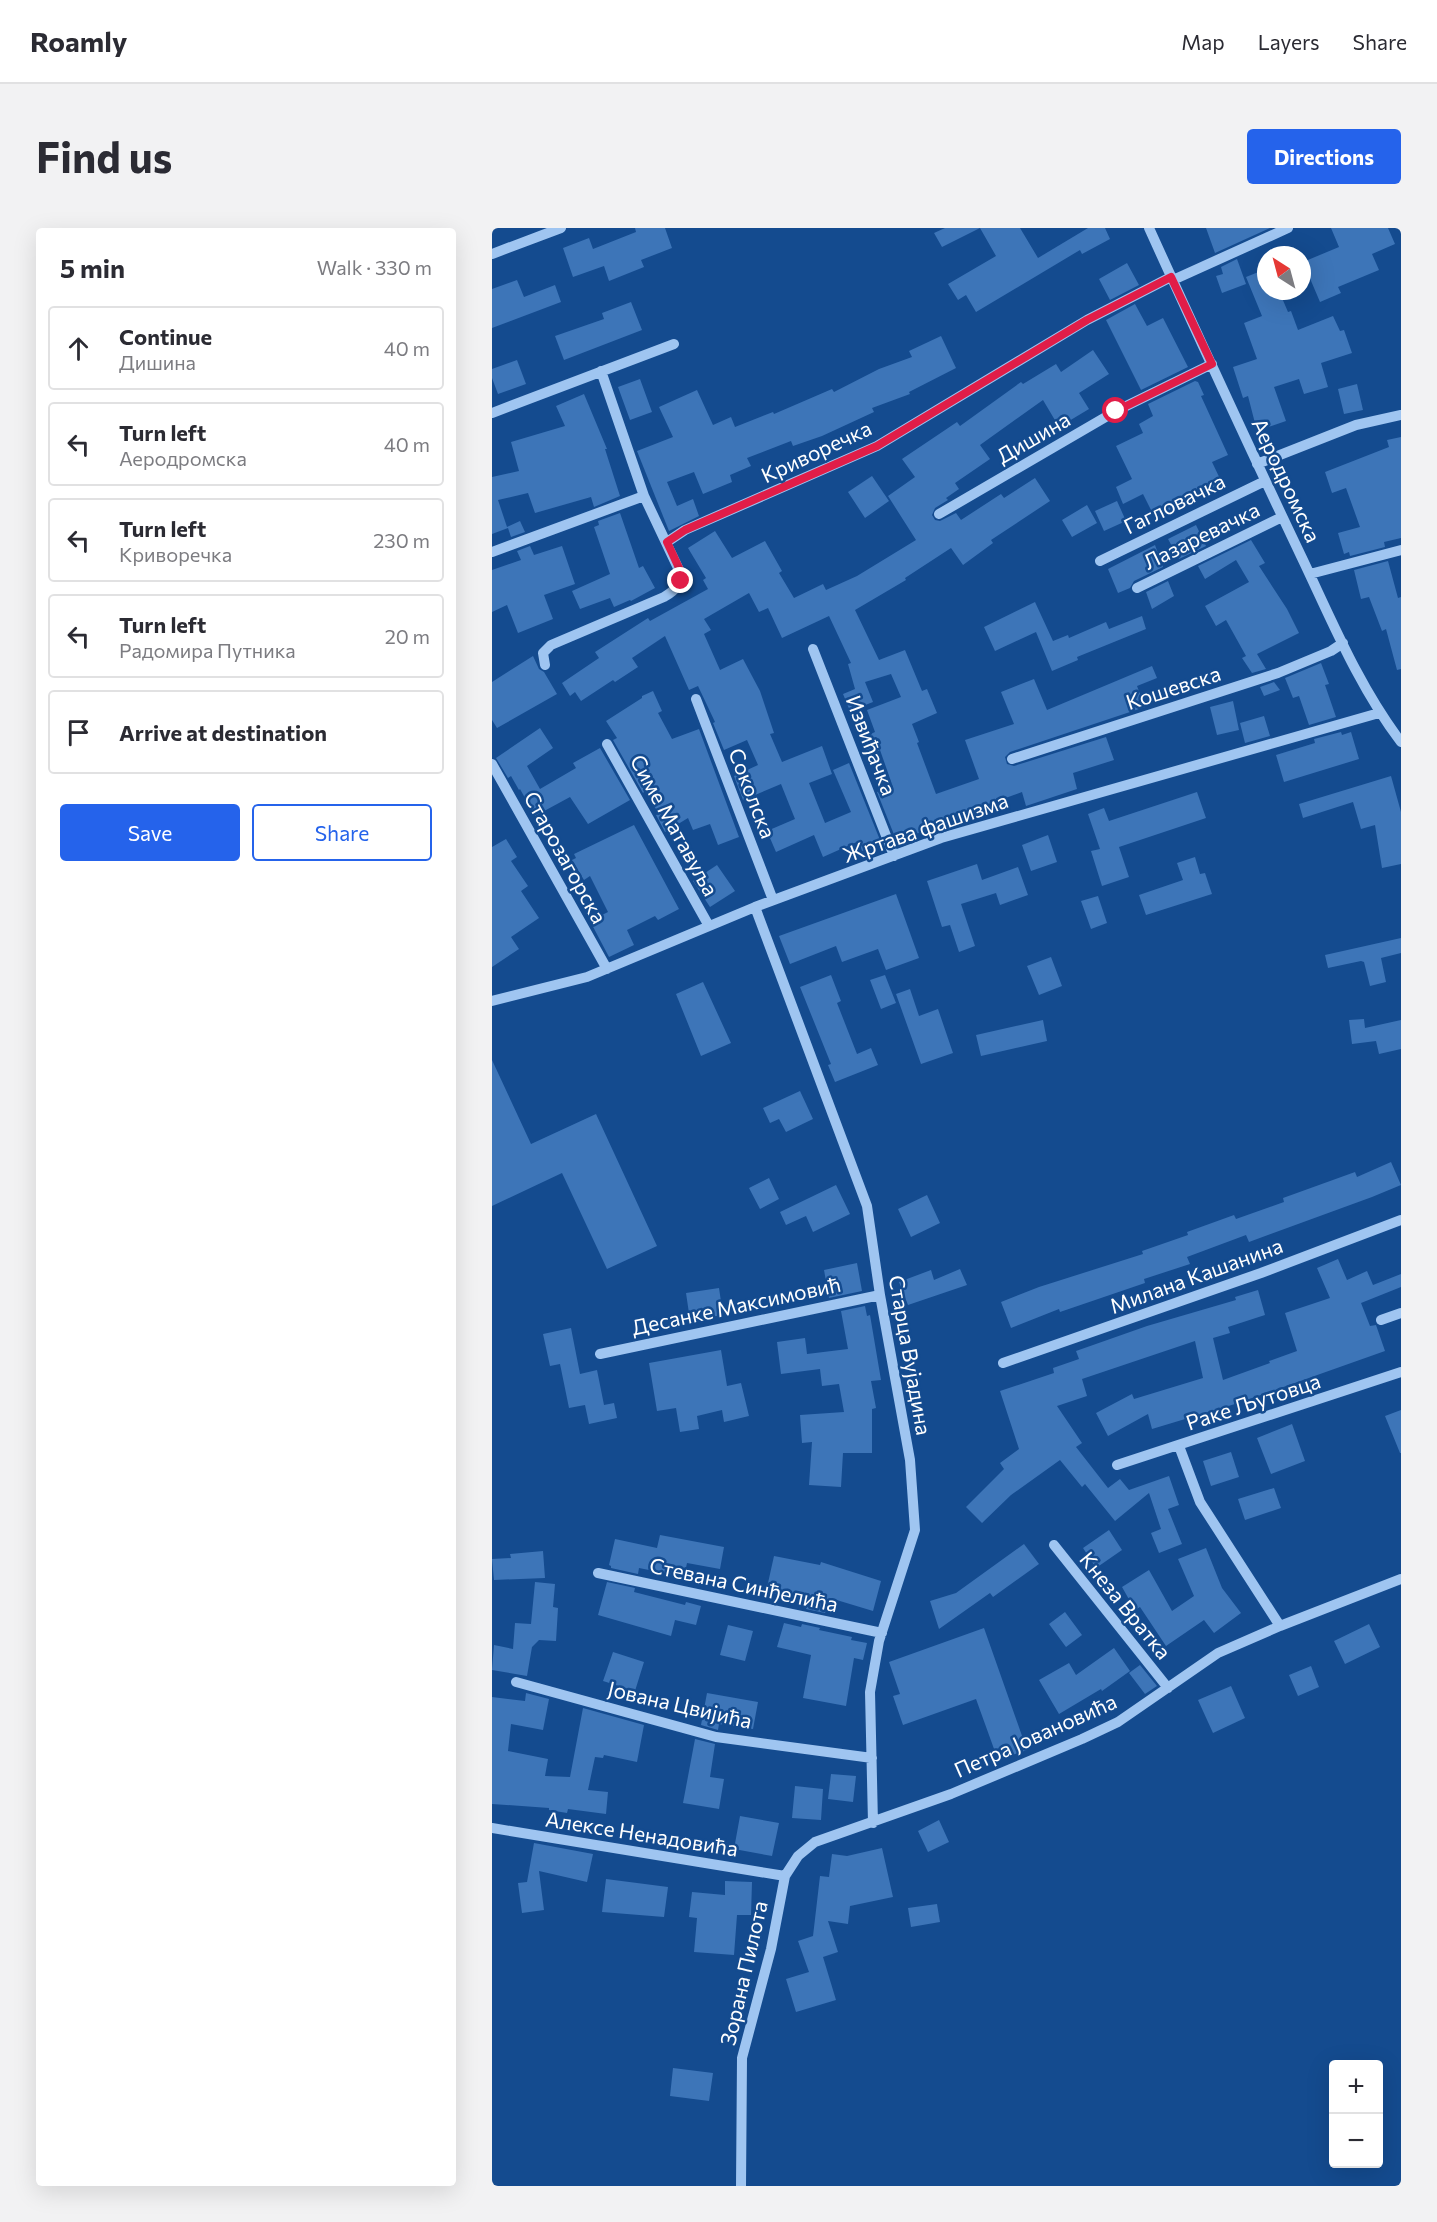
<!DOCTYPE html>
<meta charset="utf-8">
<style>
body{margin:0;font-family:Commissioner,sans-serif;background:#f2f2f3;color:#2b2b33}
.controls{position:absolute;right:18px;bottom:18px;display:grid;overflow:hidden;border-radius:6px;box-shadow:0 6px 24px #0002}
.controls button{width:54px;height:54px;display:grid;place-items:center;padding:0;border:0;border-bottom:2px solid #e1e1e2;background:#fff;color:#2b2b33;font:30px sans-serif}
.compass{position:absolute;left:765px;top:18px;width:54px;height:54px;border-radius:50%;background:#fff;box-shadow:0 6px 24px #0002;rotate:324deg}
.stop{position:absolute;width:18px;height:18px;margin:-14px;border:4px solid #e11d48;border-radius:50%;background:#fff}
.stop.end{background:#e11d48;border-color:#fff;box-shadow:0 2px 6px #0008}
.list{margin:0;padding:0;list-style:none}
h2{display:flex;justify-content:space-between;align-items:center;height:78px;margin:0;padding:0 24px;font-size:26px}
h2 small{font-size:20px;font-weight:400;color:#7c7c81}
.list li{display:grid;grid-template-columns:39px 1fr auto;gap:18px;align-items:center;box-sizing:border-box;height:84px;margin:0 12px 12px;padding:0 12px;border:2px solid #e1e1e2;border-radius:6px}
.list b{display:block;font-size:22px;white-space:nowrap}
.list p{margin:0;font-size:20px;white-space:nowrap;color:#7c7c81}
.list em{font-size:20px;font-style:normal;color:#7c7c81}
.actions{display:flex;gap:12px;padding:18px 24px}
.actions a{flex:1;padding:14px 0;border:2px solid #2563eb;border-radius:6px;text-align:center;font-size:21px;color:#2563eb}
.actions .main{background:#2563eb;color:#fff}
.icon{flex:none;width:33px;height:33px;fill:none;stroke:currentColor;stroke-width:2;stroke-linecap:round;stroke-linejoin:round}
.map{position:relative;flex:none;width:909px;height:1958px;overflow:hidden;border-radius:6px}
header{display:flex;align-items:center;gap:36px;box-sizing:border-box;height:84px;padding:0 30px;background:#fff;border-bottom:2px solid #e1e1e2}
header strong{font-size:28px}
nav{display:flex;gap:33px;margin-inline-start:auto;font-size:21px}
.intro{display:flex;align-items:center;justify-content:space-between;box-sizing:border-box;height:144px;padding:0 36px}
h1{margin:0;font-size:42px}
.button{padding:15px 27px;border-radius:6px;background:#2563eb;color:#fff;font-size:21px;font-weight:700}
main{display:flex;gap:36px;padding:0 36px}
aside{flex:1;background:#fff;border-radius:6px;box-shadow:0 6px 24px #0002}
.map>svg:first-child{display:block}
.building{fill:#3d75b8}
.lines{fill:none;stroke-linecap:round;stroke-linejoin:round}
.minor{stroke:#9fc5f1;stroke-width:10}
.route{stroke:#e11d48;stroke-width:8}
.labels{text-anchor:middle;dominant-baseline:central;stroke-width:5;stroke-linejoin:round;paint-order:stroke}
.street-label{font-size:21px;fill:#fff;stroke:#144b8f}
</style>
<header>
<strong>Roamly</strong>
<nav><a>Map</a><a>Layers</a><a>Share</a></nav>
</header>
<div class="intro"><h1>Find us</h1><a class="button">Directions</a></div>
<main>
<aside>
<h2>5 min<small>Walk · 330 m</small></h2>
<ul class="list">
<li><svg class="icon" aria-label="ahead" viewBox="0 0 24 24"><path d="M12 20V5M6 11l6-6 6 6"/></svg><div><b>Continue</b><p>Дишина</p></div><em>40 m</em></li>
<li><svg class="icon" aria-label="left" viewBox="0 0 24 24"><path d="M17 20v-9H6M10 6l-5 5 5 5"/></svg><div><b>Turn left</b><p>Аеродромска</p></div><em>40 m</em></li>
<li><svg class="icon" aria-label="left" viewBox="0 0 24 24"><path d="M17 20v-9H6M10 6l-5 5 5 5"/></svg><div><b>Turn left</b><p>Криворечка</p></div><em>230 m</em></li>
<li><svg class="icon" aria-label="left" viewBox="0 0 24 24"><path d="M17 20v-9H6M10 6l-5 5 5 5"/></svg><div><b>Turn left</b><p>Радомира Путника</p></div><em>20 m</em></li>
<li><svg class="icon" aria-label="arrive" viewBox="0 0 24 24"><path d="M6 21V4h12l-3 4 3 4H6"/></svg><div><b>Arrive at destination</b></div></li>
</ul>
<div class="actions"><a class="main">Save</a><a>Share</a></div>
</aside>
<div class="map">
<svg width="909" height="1958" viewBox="0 0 909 1958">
<rect width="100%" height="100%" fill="#144b8f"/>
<!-- building -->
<path class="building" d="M143,0H173L180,20L149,32L152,39L117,53L112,38L81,49L71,20L97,10L101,21L144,4Z
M453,0H528L546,30L596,0H613L618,11L590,26L588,22L484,84L474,67L466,72L456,56L504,28L488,0L450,19L442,5Z
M714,0H778L723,25Z
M839,0H896L903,16L880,26L887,42L846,59L849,65L828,74L811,34L847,19Z
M745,31L754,56L730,65L724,48L731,46L729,39Z
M635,35L647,57L618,72L607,51Z
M774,41V63H787L796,84L799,83L806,102L841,88L848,103L852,102L860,125L829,135L836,159L812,166L807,151L782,159L794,193L765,203L756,168L751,170L741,139L765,131L752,95L770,88L754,49Z
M25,52L32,69L63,57L69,74L0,100V61Z
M139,74L150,102L72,132L63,108L112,91L110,85Z
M643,76L655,98L671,90L696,139L649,162L614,92Z
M449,108L464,140L417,164L418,166L380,180L382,184L330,208L301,218L299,213L255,230L259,238L238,247L240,254L211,266L202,244L175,254L185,278L201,271L207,288L177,303L145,223L181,209L167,179L205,162L221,197L239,189L243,199L281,184L282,186L340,161L342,164L387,141L420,129L417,123Z
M601,122L617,146L587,165L597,181L567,199L551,172L488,217L498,231L463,255L467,261L454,270L456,272L443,280L440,287L443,292L448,293L464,285L469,292L509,266L512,270L543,250L558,273L499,312L501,315L471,337L459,320L413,350L414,352L363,382L387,432L413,422L430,463L435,461L445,485L420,496L427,514L425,515L444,566L487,551L473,512L522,496L509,464L542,451L555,482L660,438L665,450L645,458L653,479L518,524L513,529L515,536L522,538L614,509L622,532L581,545L585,561L534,578L530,564L458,590L459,594L433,604L403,609L385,564L401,559L388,522L376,528L368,511L383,504L375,482L409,469L399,446L373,454L381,474L358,483L351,466L363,461L356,436L359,435L337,388L290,410L276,380L267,384L257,365L212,391L219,402L212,406L228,442L251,431L268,463L282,505L278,506L290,534L330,518L340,546L317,555L333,595L359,584L341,542L357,535L390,617L370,623L367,613L331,629L322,607L284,624L275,603L303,591L289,556L251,572L242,548L266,537L255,512L232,522L221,495L223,494L206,458L197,462L173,408L140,430L146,439L123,454L121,452L89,473L83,464L78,468L70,455L107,430L103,424L156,390L158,393L216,361L211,352L214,350L196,320L223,303L240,330L273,313L290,343L287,345L302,370L331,356L334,362L365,348L424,312L396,268L423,249L410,231L465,194L468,198L529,154L531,156L564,136L569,144Z
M25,132L34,156L6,166L0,150V141Z
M148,151L160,184L138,192L126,159Z
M703,153L706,154L712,167L709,168L736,227L720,234L730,255L686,276L687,277L663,290L651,266L631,276L624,259L640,251L624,218L651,205L647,196L661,188L656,176Z
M865,156L871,182L852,186L846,161Z
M92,166L115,221H113L128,268L102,279L99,269L43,285L36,265L6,272L15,299L28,293L33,304L19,309L16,300L0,306V249L27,243L19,214L73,198L64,178Z
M909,209V310L892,314L893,319L858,328L857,324L852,326L846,305L868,299L854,260L840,265L833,244L897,219L895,212Z
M380,248L397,273L373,290L356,264Z
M625,273L634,293L612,303L603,283Z
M595,277L605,295L580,309L570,292Z
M128,285L147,340L151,338L163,360L139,373L138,372L122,379L118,370L88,381L80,363L118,346L102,299L107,297L106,293Z
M704,297L714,318L687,331L676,311Z
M759,312L773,335L767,338L795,381L807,405L765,426L774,441L760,445L750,430L754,428L734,392L724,398L713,378L757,354L744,332L713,351L706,338Z
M663,317L671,339L642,353L638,360L626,365L616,341Z
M38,318L42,327L70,318L83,356L52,367L61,391L26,405L15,377L0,384V342L29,332L25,323Z
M896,333L906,370L909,369V441L905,442L894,401L890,403L877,369L869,371L862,342Z
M676,353L682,368L660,381L654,364Z
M543,374L561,413L576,407L577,410L614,394L617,401L650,388L654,401L585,429L586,432L560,443L544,404L503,423L492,399Z
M41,428L47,441L52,444L65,466L5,500L0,492V454Z
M829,435L837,456L833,457L844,489L817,497L807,468L801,470L793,450Z
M782,454L788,462L772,468L768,459Z
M161,463L170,483L166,485L180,511L207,501L247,609L226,617L218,596L201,602L196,590L173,604L164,587L167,586L153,563L151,565L121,512L125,510L114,493L150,470V468Z
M741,473L747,502L725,507L718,479Z
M772,488L778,508L753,515L748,495Z
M48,500L61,520L35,538L48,561L84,540L81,535L108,520L138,572L96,596L78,569L43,588L28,561L27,562L19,548L16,550L4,530Z
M849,504L850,507L859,504L867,531L792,554L784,527L823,515L822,511Z
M899,548L909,584V636L890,640L883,597L869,601L861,574L811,590L807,576Z
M705,564L714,590L627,619L637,649L610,658L599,623L608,621L596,586L612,580L617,593Z
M142,597L187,681L166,692L163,688L135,702L142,717L117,729L98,693L116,684L98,648L92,652L80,632L84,630L82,626Z
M556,607L565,634L539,643L530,617Z
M14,611L25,629L19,633L36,658L29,663L47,690L19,709L27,721L0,739V619Z
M703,629L708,646L713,645L720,666L654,687L647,667L691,652L685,635Z
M485,636L490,652L526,639L536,667L508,677L504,665L469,676L483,718L467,724L458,697L450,699L435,653Z
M225,637L243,663L218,679L201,653Z
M404,666L427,730L394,742L386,721L350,734L344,718L298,736L287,708Z
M606,668L615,695L599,701L589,673Z
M909,710V725L889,730L894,754L878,758L872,734L869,733L836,740L833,727Z
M559,729L570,758L547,767L535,738Z
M339,747L349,773L345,775L365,826L379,820L386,837L343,854L336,837L339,836L308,759Z
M393,747L404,775L389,781L378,752Z
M211,754L239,815L209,828L184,766Z
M418,761L427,788L446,781L461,825L429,836L404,766Z
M872,791L873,800L909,792V821L887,826L884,813L860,816L857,792Z
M551,792L555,813L489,828L484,807Z
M0,832L39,916L104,886L165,1018L115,1041L70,945L0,978Z
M308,863L321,891L294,904L287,891L278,895L271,880Z
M899,934L909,957L880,969L757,1014L754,1007L695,1029L698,1036L652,1051L653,1055L568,1084L567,1081L519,1100L509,1074L547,1059L651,1026L650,1023L696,1007L695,1004L742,987L744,991L792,974L791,970L863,944L865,949Z
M277,950L287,971L268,981L257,960Z
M344,957L358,986L321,1004L314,988L294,997L288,984Z
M435,967L448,995L419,1009L406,981Z
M846,1031L855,1052L875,1043L881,1057L909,1046V1059L869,1075L878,1098L884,1097L893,1123L743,1176L660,1201L656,1186L616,1208L604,1185L640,1166L642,1171L711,1150L703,1113L590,1151L595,1168L565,1178L590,1215L584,1219L616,1260L628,1251L637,1262L677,1248L687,1277L676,1281L690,1316L667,1325L659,1305L669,1301L657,1265L623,1293L593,1256L590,1259L568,1232L519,1267L490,1295L474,1279L512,1241L508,1235L527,1221L508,1163L562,1145L561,1140L587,1131L584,1123L655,1098L744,1072L743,1069L766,1062L773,1087L736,1099L738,1105L721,1110L731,1152L778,1135L777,1133L805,1123L793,1085L838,1070L825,1040Z
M365,1035L370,1063L337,1070L332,1042Z
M468,1041L475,1057L416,1077L407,1054L439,1042L442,1052Z
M227,1060L231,1087L198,1092L194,1065Z
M373,1078L375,1088L378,1087L389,1152L379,1153L384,1180L380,1181V1225H351L349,1259L317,1257L320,1214L310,1215L308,1187L352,1184L347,1156L330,1158L328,1141L289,1146L285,1114L313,1110L315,1126L356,1121L349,1083Z
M79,1100L88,1146L105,1142L112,1177L122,1175L125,1190L97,1196L93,1177L77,1180L68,1136L58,1138L51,1106Z
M229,1122L235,1158L249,1155L257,1188L232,1194L230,1182L205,1188L207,1201L188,1204L184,1180L165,1183L157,1135Z
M909,1182V1225H908L893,1188Z
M800,1196L813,1233L779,1246L765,1210Z
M739,1224L747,1249L719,1258L711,1233Z
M782,1260L789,1280L753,1292L746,1271Z
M617,1302L630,1322L604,1340L591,1320Z
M168,1307L232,1319L228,1341L195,1335L192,1349L147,1340L146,1346L119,1340V1338L117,1337L123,1311L165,1320Z
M532,1316L547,1336L501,1369L498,1365L447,1401L438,1373L464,1365Z
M714,1320L730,1360L749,1385L722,1405L712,1392L674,1418L648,1379L643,1382L630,1359L657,1342L680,1383L702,1368L686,1331Z
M51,1323L53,1350L2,1352L0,1331L19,1330L18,1326Z
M282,1328L328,1337L329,1334L389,1353L381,1383L338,1370L333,1385L314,1381L317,1373L274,1364Z
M43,1354L63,1356L61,1379L66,1380L64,1413L47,1412L40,1419L35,1448L0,1442L2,1417L21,1421L23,1395L39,1396Z
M115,1354L143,1360L142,1364L193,1377L194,1374L209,1378L204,1397L183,1392L179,1408L106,1387Z
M573,1384L590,1407L574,1419L557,1396Z
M292,1395L309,1399L310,1396L328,1400L327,1402L360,1409L359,1412L375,1415L371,1432L362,1430L354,1478L311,1470L319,1427L285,1419Z
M877,1396L888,1419L853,1436L842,1413Z
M236,1397L261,1403L253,1433L228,1427Z
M492,1400L535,1522L506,1532L484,1471L411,1497L401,1468L408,1466L397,1434Z
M622,1420L638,1443L610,1463L609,1461L567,1486L547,1452L577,1435L584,1447Z
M121,1424L152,1434L143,1463L111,1453Z
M648,1437L665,1458L653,1466L637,1445Z
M819,1438L827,1459L806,1468L797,1447Z
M739,1458L753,1490L721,1505L706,1472Z
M34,1465L57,1471L51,1502L19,1496L16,1523L56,1531L53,1548L78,1549L91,1480L152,1497L145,1534L112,1527L111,1530L103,1529L96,1562L116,1564L114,1586L76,1581L75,1585L57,1582V1580L0,1576V1469L33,1473Z
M215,1465L266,1474L261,1501L227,1496L226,1502L209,1497Z
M203,1511L223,1516L218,1549L232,1551L227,1581L191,1575Z
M339,1546L364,1548L361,1574L336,1571Z
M303,1558L331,1561L329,1592L300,1590Z
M248,1588L287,1595L280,1628L242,1621Z
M447,1592L457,1614L436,1624L426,1603Z
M42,1615L101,1626L95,1654L47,1643L52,1682L30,1685L26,1655L35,1654Z
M390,1620L401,1669L358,1678L356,1696L336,1693L346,1724L331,1729L344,1772L304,1784L294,1751L317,1744L306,1713L321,1708L328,1648L337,1649L340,1626L355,1628Z
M114,1651L176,1659L172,1689L110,1684Z
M233,1653L260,1654L259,1687H245L242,1727L202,1724L205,1690L197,1689L200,1664L233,1667Z
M445,1676L448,1694L419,1699L416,1680Z
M181,1840L221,1845L217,1873L178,1868Z"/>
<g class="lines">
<!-- minor -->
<path class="minor" d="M657,0C707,110 758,221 810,330C840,393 867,459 909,514
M0,26L69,0
M681,52L796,0
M0,185L182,116
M765,236L864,197L909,187
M447,286L624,183L720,136
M175,314L193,302L385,218L595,92L679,49
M0,324L152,268
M608,333L773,253
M818,346L909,322
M645,360L790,289
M321,421L402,628
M53,437L51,425L59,417L172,369C184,362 189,357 187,342L152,268L109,143
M204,471L281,672
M115,516L217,698
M520,531L786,445L839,423L851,415
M0,536L115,741
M263,679L375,978L388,1067L418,1232L423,1302L387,1413L378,1464L381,1595
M0,773L95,749L263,679L449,610L887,485
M889,1092L909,1085
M108,1126L388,1067
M511,1135L769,1045L909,992
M687,1218L708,1274L788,1398
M625,1237L909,1144
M562,1317L676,1460
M106,1345L390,1405
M24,1454L224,1509L380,1530
M0,1600L293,1648
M249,1958L250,1830L279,1721L293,1648L306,1628L323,1614L459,1566L590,1511L626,1494L726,1425L788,1398L909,1351"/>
</g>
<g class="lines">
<!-- route -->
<path class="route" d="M189,353L188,342L175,314L193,302L385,218L595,92L679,49L720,136L624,183"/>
</g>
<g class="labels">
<!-- street labels -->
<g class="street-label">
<text transform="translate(541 209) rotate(-30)">Дишина</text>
<text transform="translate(324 223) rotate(-25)">Криворечка</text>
<text transform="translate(795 252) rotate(65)">Аеродромска</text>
<text transform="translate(682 275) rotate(-26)">Гагловачка</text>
<text transform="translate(709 307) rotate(-26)">Лазаревачка</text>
<text transform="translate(681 459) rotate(-18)">Кошевска</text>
<text transform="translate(380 517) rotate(69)">Извиђачка</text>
<text transform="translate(261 565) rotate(69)">Соколска</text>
<text transform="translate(183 597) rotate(61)">Симе Матавуља</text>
<text transform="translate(433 599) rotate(-19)">Жртава фашизма</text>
<text transform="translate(74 629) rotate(61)">Старозагорска</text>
<text transform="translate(704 1047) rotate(-20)">Милана Кашанина</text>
<text transform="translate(244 1077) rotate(-12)">Десанке Максимовић</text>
<text transform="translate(419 1127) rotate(80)">Старца Вујадина</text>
<text transform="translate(761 1173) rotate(-18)">Раке Љутовца</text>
<text transform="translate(252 1356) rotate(12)">Стевана Синђелића</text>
<text transform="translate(634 1377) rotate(51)">Кнеза Вратка</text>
<text transform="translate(188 1476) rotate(13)">Јована Цвијића</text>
<text transform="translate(543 1507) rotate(-24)">Петра Јовановића</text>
<text transform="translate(150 1605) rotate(9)">Алексе Ненадовића</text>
<text transform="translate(251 1745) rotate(-77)">Зорана Пилота</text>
</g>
</g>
</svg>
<div class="controls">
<button>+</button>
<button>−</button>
</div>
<svg class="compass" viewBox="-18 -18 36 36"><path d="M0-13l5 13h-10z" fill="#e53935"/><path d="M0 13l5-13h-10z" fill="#7c7c81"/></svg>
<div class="stop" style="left:624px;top:183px"></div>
<div class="stop end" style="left:189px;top:353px"></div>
</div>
</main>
